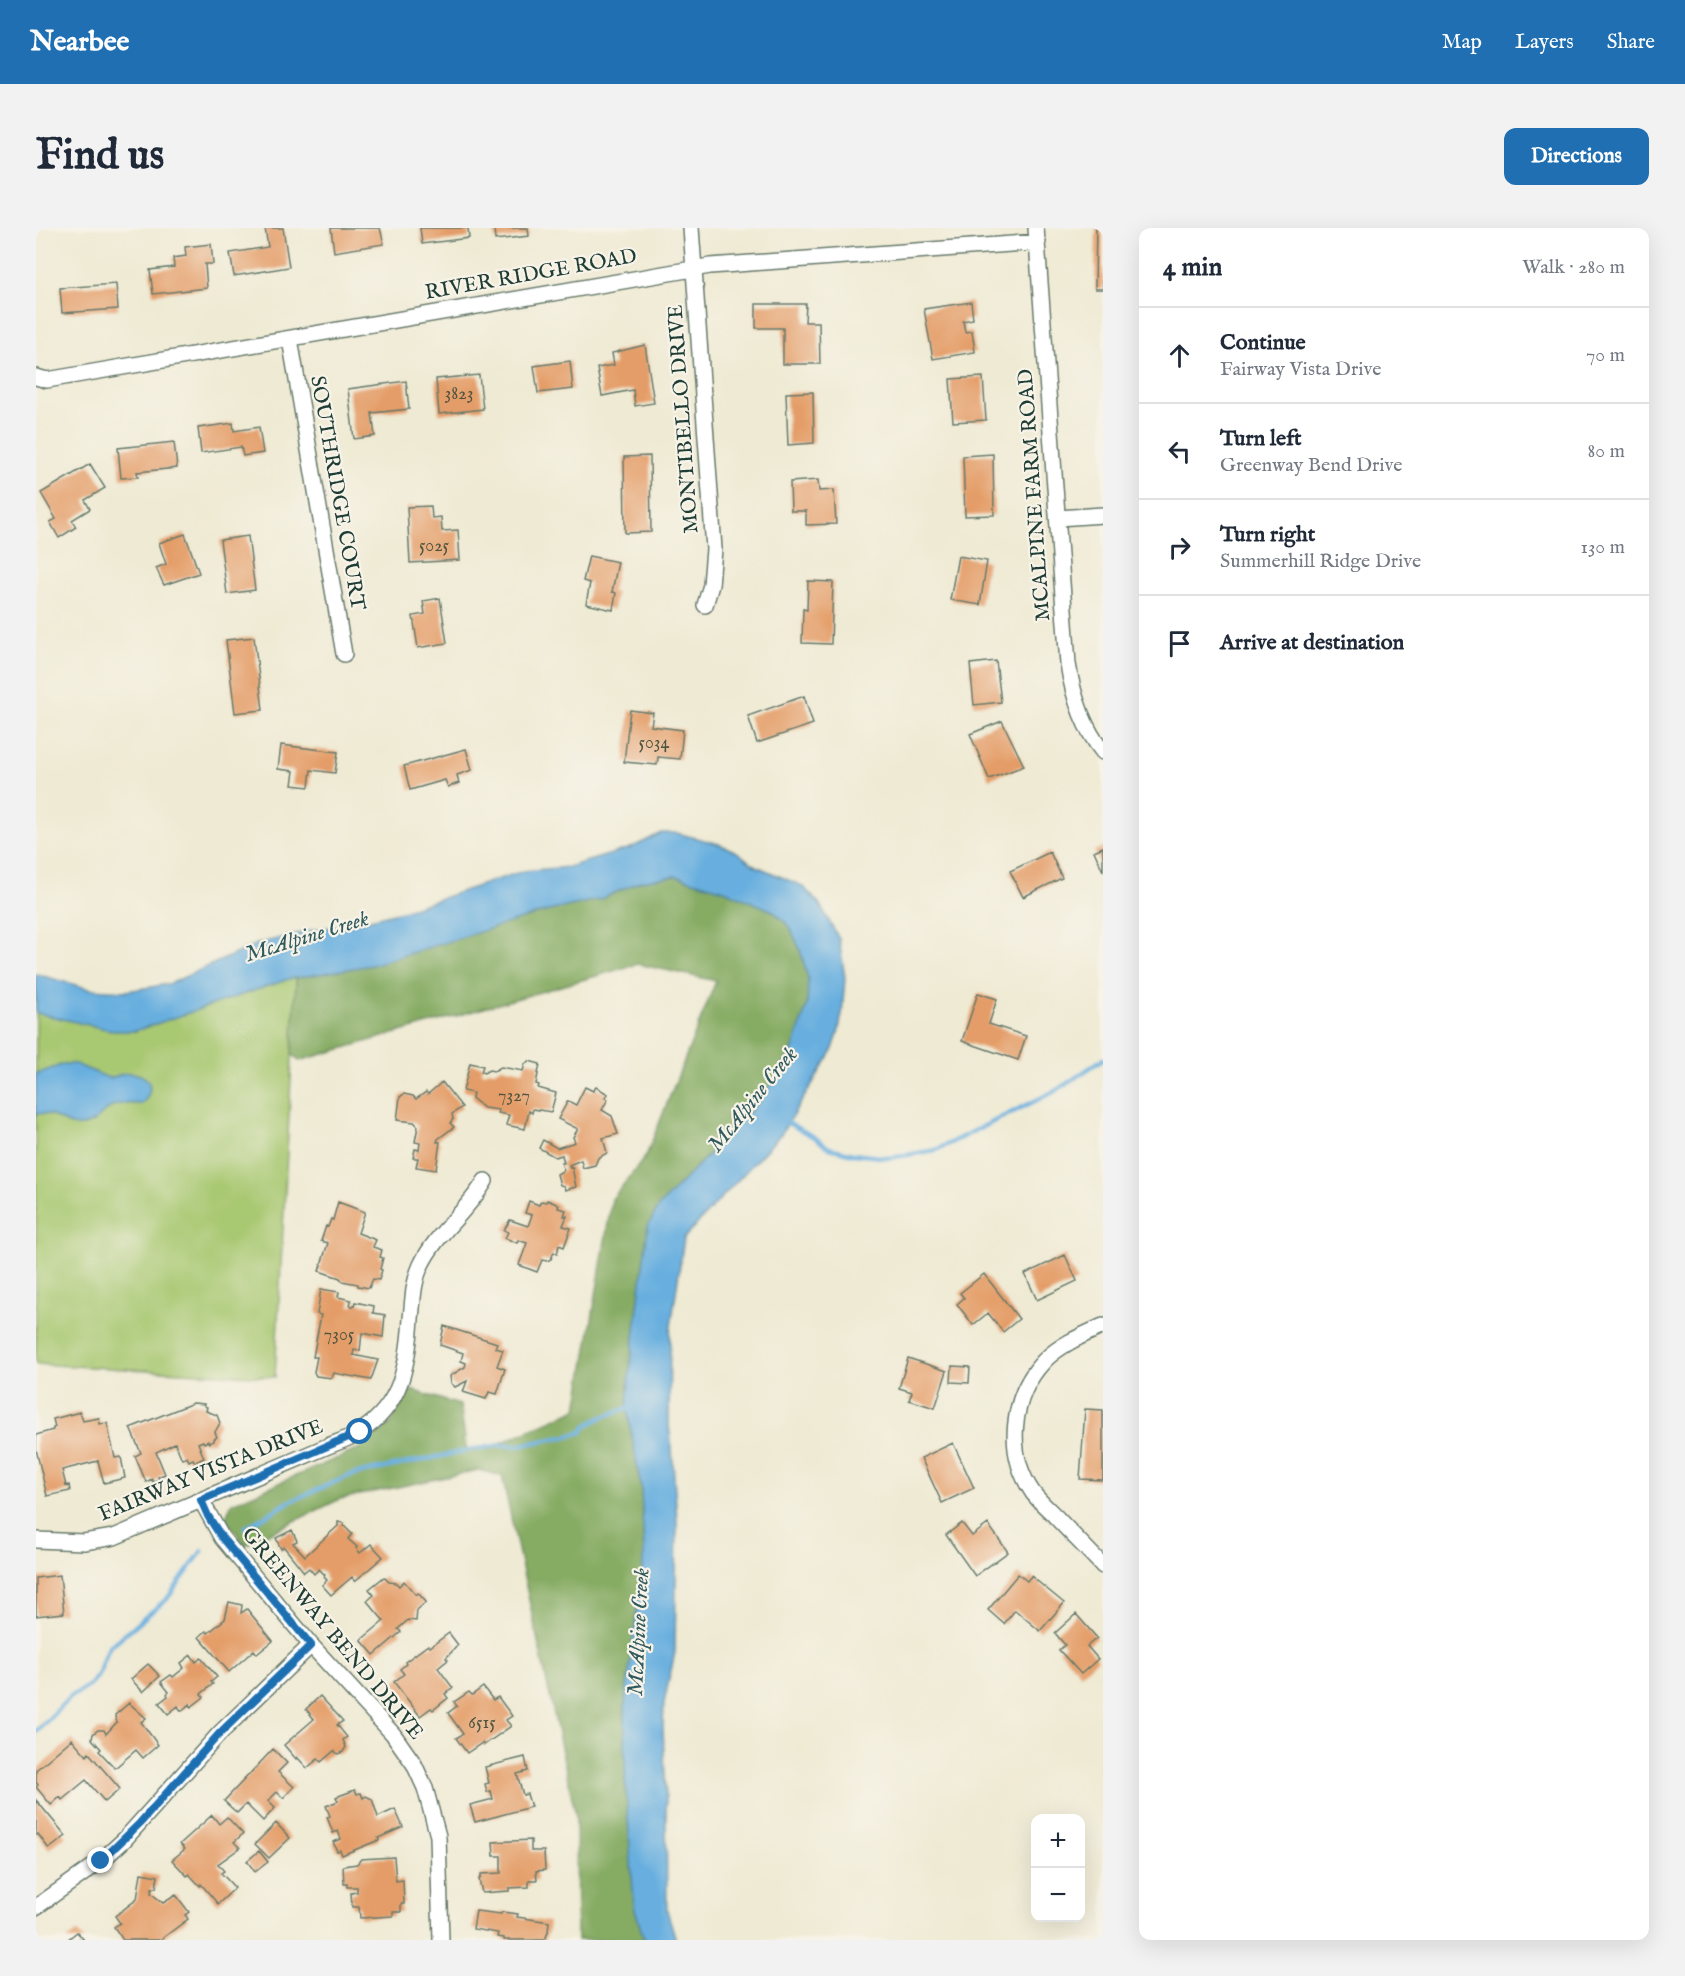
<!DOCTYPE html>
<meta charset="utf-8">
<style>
body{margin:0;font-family:"IM FELL English",serif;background:#f2f2f3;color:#1f2937}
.controls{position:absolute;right:18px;bottom:18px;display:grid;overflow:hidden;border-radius:12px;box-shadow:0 6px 24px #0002}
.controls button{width:54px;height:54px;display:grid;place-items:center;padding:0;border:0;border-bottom:2px solid #e0e1e3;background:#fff;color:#1f2937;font:30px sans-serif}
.stop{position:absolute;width:18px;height:18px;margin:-14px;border:4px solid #1f6fb2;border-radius:50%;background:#fff}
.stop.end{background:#1f6fb2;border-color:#fff;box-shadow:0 2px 6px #0008}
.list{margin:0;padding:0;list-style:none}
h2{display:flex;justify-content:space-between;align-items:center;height:78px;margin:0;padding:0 24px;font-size:26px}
h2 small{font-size:20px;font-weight:400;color:#747a83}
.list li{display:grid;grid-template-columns:39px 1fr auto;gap:18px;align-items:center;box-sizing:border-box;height:96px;padding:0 24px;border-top:2px solid #e0e1e3}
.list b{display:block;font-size:22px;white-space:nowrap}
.list p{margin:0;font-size:20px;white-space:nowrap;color:#747a83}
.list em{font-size:20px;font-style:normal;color:#747a83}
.icon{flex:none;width:33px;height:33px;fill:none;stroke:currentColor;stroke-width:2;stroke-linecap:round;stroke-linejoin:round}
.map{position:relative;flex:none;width:1067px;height:1712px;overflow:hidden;border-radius:12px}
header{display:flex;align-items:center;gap:36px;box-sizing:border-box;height:84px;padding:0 30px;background:#1f6fb2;color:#fff}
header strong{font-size:28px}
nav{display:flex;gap:33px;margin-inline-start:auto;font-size:21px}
.intro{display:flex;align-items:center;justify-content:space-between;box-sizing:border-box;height:144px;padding:0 36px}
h1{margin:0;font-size:42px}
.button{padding:15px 27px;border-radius:12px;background:#1f6fb2;color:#fff;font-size:21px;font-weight:700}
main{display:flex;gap:36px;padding:0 36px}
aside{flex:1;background:#fff;border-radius:12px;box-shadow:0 6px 24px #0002}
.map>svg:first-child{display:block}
.green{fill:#a8c871;stroke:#648252;stroke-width:1.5}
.forest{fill:#86ac63;stroke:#52744c;stroke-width:1.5}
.water{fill:#68afdf;stroke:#44768a;stroke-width:1.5}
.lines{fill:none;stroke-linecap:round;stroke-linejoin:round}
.stream{stroke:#68afdf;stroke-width:4.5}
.building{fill:#e49d67}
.minor-casing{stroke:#687a6c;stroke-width:18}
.minor{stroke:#fff;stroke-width:15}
.route{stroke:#1f6fb2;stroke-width:8}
.labels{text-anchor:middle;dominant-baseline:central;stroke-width:4.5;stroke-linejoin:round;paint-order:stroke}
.number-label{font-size:18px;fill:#505541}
.street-label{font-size:21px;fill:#1f3d34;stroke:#f7f3e8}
.water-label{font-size:22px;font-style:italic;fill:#315a5f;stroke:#f7f3e8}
</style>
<header>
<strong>Nearbee</strong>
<nav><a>Map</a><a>Layers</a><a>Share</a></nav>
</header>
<div class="intro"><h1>Find us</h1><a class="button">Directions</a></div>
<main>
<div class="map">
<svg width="1067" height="1712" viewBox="0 0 1067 1712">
<rect width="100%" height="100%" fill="#f7f3e8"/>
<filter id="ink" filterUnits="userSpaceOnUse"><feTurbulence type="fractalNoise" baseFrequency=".0167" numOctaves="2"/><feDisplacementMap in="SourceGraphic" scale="12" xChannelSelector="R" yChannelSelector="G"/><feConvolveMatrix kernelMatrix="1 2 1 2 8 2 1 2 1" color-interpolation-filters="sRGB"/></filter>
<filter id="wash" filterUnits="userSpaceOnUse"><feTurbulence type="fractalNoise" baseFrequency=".008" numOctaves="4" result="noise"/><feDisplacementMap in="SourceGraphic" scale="24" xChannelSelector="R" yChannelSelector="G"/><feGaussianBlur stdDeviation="1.35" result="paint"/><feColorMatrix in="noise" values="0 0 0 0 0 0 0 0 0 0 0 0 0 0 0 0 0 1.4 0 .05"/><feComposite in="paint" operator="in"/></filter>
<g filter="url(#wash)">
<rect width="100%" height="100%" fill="#efead3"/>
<!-- green -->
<path class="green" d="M261,737L239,1149L0,1136V761L47,781Z"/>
<!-- forest -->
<path class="forest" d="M631,623L722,660L777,721L776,837L615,1022L631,1712H541L540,1588L466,1248L443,1242L304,1271L209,1317L189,1290L196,1275L323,1221L354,1196L375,1162L424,1177L431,1223L458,1218L541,1181L576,971L610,928L680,753L602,736L263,833L256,826L261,737Z"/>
<!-- water -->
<path class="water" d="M625,605H641L683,616L701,624L718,637L766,658L783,675L803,711L809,750L806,786L802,806L796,824L752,895L745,906L648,1010L634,1105L633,1198L636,1220L641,1292L639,1424L628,1475L627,1501L630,1570L631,1682L640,1712H608L598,1678L589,1549V1474L608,1325L605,1260L591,1180L593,1150L612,998L623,978L723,874L756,824L771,777L772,750L764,722L754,699L737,683L688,662L640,648L605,653L565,671L509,684L336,737L253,751L99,803H79L0,785V746L54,761L91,763L133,756L221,716L273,703L318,695L370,682L487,643L532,639L595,620Z
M28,836H39L73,850C80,849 85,845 92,845C113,845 121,860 106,876C97,876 86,874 77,878C65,884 60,897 45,898C29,900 18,882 0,886V846Z"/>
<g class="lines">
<!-- stream -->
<path class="stream" d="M750,892L752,895L778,909L793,920L817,926L854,930L900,922L1021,862L1067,831
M209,1300L253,1274L315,1247L439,1221L466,1217L480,1218L532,1208L546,1204L550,1198L564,1190L597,1178
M0,1504L34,1469L54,1457L62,1447L73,1419L131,1371L166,1323"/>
</g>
<g id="blocks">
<!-- building -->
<path class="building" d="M229,0H247L253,39L198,48L194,25L232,19Z
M295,0H344L348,16L298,24Z
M384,0H432L433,10L386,16Z
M458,0H492L493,8L459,12Z
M1060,0H1067V61H1059Z
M175,16L177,36H169L171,60L117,66L114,42L138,39L137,30L150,28L149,19Z
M80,56L82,81L26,85L24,60Z
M935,74L937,91L927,93L929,104L936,103L939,124L897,131L888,81Z
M720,76H770L769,94H783L784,136H747V100H720Z
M609,117L618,175L599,178L597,162L566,168L561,140L578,137L576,125Z
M534,133L537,161L502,165L498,138Z
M443,147L447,181L403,186L400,151Z
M947,149L950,192L917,194L914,151Z
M370,153L373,181L336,185L339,208L318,211L312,161Z
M777,164L778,215L752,217L750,165Z
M197,195L198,203L223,199L227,225L207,228L205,219L165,225L162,200Z
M138,214L141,240L101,244L102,249L85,250L82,220Z
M957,226L958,287L929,288L927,228Z
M614,228L615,304L589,305L588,229Z
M54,236L69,260L49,272L54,281L36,292L40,299L23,310L14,294L20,291L5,265Z
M782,252L783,263L798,262L800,296L770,297V283H755L754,254Z
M395,278L396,290L405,289L406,303L422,302L424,332L374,335L371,279Z
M149,306L163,345L128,357L120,340L130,336L123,315Z
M212,308L219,362L191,366L184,312Z
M553,328L582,334L576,364L580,365L577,382L550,376L554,355L547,353Z
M922,328L951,333L944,377L914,372Z
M772,353L797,354L795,416L766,415L767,381L771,382Z
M404,370L411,415L382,420L377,388L389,386L387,373Z
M218,409L227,482L199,485L190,412Z
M960,433L965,474L938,477L934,436Z
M768,468L777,496L721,515L712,488Z
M594,482L617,485L615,498L647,502L644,531L622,529L621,537L588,534Z
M966,493L988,538L953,551L934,506Z
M245,517L302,524L299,545L275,542L273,559L256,557L258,543L242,541Z
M430,521L436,542L421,547L423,555L412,559L409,552L374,562L368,538Z
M1067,619V643L1058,623Z
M1014,624L1026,650L987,669L974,643Z
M942,765L961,771L953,796L990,808L982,832L926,813Z
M493,833L504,836L500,856L503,857L502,860L520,865L515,884L497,881L496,885L493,883L489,901L470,897L473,887L462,885L463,882L448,880L436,870L437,865L427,863L434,835L447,838L445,844L448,845L453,842L458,843L465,839L487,843L489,836Z
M406,854L426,879L416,886L417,891L414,895L418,899L402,911L401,914H404L400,942L380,939L382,930H377L379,921L383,922L384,915L379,914L382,898L378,894L361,892L364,869L368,866L377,868L380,871L390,864L392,866Z
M549,859L557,863L560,859L572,866L569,870L572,871L566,882L576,888L582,906L567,910L571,925L562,930L559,937L547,940L545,932L533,937L534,940L536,939L540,959L529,962L528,958L524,957L521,946L528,942L525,935H528L526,927L519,929L503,920L507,912L521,920L539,914L537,909L542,901L522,891L532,873L540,877Z
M511,972L523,977L522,980L530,982L528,988H531L527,998L535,1000L528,1019L523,1017L521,1026L518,1024L515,1031L511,1033L506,1032L501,1044L483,1037L491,1015L482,1012L481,1015L469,1010L472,1004L468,1002L474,992L492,998L496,987L489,985L493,973L503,977L505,973L510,974Z
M302,974L329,984L322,1005L340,1012L337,1019L346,1022L344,1029L347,1030L344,1041L346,1042L343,1052L337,1051L333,1060L322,1058V1056L306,1053L304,1050L283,1043L292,1015L285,1013L290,998L292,999L295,991L297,992Z
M1029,1027L1041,1053L1001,1072L989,1046Z
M948,1046L983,1091L967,1104L952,1085L937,1097L921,1076L928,1070L924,1065Z
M285,1061L303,1064L302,1069L315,1072L314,1078H318L319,1074L338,1078L337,1085L349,1087L347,1109L326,1105L324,1123L318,1122L317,1127L342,1132L335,1152L298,1145L296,1150L280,1148L278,1144L281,1129H277L285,1087L281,1086Z
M408,1098L461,1115L459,1120L467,1122L461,1138L469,1141L461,1166L453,1164L450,1171L427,1164L431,1153L419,1159L415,1155L414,1148L429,1139L430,1135L425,1133L427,1125L404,1117Z
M872,1130L911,1143L899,1180L873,1172L876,1164L863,1160Z
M916,1138L934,1139L933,1155L915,1154Z
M157,1175L168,1176V1178L171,1179L170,1183L181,1187L184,1195L179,1204L181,1209L178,1211V1213L173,1215L172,1213L168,1215L167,1213L162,1215L168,1230L159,1234L157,1231L153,1233L151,1229L146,1231L139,1215L120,1224L129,1246L122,1249L123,1251L117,1254L116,1251L110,1254L99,1228L105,1225L94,1200Z
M1049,1181L1067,1182V1252L1044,1251Z
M44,1184L47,1193L63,1190L64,1196L71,1195L79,1230L85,1229L89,1250L68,1255L62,1233L26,1242L30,1258L33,1257L34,1263L11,1268L0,1221V1207L17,1202V1200L19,1199L17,1191Z
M917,1215L938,1260L906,1275L885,1230Z
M302,1294L308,1295V1298L316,1306L312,1311L321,1319L320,1320L324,1325L335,1316L347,1329L319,1353L316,1349L295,1367L286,1357L291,1352L288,1349L289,1347L283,1341L278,1346L273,1340L268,1344L248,1319L245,1321L240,1310L256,1302L261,1313L257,1315L269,1328L302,1298Z
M926,1295L936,1308L952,1296L972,1324L939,1348L910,1307Z
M982,1346L991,1353L995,1348L1028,1375L1004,1403L979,1382L968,1396L952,1382Z
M24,1347L28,1385L0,1388V1350Z
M348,1349L353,1354L360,1355L363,1358L368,1353L380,1367L382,1365L390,1374L381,1382L380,1393L372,1392L362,1401L365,1404L338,1427L325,1412L348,1393L331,1373L338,1367L333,1361Z
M193,1374L206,1377L205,1385L211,1381L237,1413L221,1426L218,1422L193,1444L163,1409L170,1403L172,1405L189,1391Z
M1040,1386L1061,1410L1051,1418L1062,1431L1045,1446L1023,1422L1029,1417L1019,1405Z
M413,1405L422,1417L410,1430L412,1432L402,1440L417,1460L409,1466L412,1470L397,1482L395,1480L384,1488L358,1454L368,1446L364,1441L370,1436L369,1434L392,1417L394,1419Z
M155,1427L160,1434L165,1430L181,1449L175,1454L177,1456L165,1466L168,1469L155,1479L154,1476L145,1483L142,1478L132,1486L123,1475L132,1468L131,1466L133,1464L125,1454L135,1447L137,1449L148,1440L145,1435Z
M112,1436L124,1448L107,1464L95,1451Z
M447,1459L457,1472L462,1469L476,1488L470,1492L475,1498L448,1517L446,1515L431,1525L420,1510L427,1506L412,1485L421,1478L418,1474L433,1464L436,1467Z
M284,1468L307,1493L301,1497L311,1509L307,1512L310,1519L307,1524L302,1526L298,1523L285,1534L282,1531L271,1540L261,1529L260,1531L248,1517L278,1491L270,1481Z
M93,1475L110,1490L105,1494L122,1517L107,1530L100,1522L79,1540L63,1523L65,1521L56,1511L57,1506L62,1502H68L70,1506L81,1494L79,1487Z
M36,1511L51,1528L53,1525L84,1561L69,1574L50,1552L26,1572L24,1569L15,1577L0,1559L2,1557L0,1554V1542Z
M237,1521L251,1535L242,1544L258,1559L247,1570L241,1564L232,1573L239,1580L227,1593L210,1576L201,1585L188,1573Z
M489,1529L492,1543L481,1546L487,1567L491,1566L495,1579L439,1594L434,1577L457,1571L455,1563L451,1564L449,1556L453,1555L449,1539Z
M319,1562L321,1566L325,1565L327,1570L330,1568L336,1571L342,1589L359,1581L367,1599L342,1610L343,1612L306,1627L304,1622L301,1623L297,1614L305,1611L302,1603L297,1605L291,1589L294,1588L290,1578L302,1573L300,1569Z
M0,1572L30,1608L13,1621L2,1606L0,1607Z
M176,1587L183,1596L191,1589L207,1606L198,1614L204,1620L182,1636L188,1643L185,1645L199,1660L182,1676L165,1656L164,1658L153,1646L151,1648L136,1632L149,1621L144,1616Z
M240,1595L254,1610L233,1630L219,1616Z
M495,1612V1623H508L509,1642L500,1643L501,1652H493V1659L473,1660V1663L446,1665L443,1651L445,1650V1646L465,1645V1628H458L457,1614Z
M223,1623L232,1634L219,1644L211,1633Z
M358,1629L360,1653L367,1652L368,1676H365V1684H357V1688L324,1690L323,1679H316L315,1665L321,1664V1659H311V1656H308L307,1638L321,1636L325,1631Z
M105,1645L122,1648L120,1660H116L115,1665L127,1675L140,1667L153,1684L149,1687L152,1691L124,1712H87L78,1699L84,1695L79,1688L101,1671Z
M440,1683L465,1686L466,1684L482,1686L481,1689L513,1694L512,1704L509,1712H468V1710L461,1709L462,1705L437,1701Z
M41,1704L48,1712H31Z"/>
</g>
</g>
<g filter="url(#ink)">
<use href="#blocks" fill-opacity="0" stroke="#687a6c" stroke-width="1.5"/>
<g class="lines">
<defs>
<path id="minor" d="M655,0L678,321L675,357L669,377
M1000,0L1032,436C1037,468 1047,499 1067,524
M254,111L308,426
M0,149L11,152L674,38L1002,14
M1022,290L1067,287
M1067,1098C1047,1107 1023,1117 1008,1133C975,1168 969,1225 997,1265C1003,1273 1012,1281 1019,1288C1035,1305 1051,1321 1067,1338
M165,1272L186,1310L275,1417L357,1506L378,1536L389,1560L402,1608L405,1712
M0,1312L48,1314L78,1309L292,1218C302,1214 315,1210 325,1203C366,1177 372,1135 375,1091C377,1072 377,1054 385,1037C401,1004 431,984 449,953
M0,1679L65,1633L88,1612L184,1505L275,1417"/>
</defs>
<!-- minor casing -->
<use href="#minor" class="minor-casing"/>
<!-- minor -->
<use href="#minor" class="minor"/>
</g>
</g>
<g class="lines" filter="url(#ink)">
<!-- route -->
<path class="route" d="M65,1633L104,1595L184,1505L275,1417L186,1310L172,1288L165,1272L324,1204"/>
</g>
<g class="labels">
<!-- number labels -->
<g class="number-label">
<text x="423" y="166">3823</text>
<text x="398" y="318">5025</text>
<text x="618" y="515">5034</text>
<text x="478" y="868">7327</text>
<text x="303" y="1107">7305</text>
<text x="446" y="1495">6515</text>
</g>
<!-- street labels -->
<g class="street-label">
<text transform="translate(495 47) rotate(-10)">RIVER RIDGE ROAD</text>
<text transform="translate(648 191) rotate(-94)">MONTIBELLO DRIVE</text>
<text transform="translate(301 265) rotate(80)">SOUTHRIDGE COURT</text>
<text transform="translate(999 267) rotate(-94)">MCALPINE FARM ROAD</text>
<text transform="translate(175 1243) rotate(-22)">FAIRWAY VISTA DRIVE</text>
<text transform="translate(296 1406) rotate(50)">GREENWAY BEND DRIVE</text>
</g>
<!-- water labels -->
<g class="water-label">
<text transform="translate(271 709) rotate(-17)">McAlpine Creek</text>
<text transform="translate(717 872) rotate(-51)">McAlpine Creek</text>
<text transform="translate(603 1404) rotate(-87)">McAlpine Creek</text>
</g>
</g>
</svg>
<div class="controls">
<button>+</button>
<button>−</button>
</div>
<div class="stop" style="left:324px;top:1204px"></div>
<div class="stop end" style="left:65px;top:1633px"></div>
</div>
<aside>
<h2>4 min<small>Walk · 280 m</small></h2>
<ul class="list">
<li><svg class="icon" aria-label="ahead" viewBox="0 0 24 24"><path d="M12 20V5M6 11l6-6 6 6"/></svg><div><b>Continue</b><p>Fairway Vista Drive</p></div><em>70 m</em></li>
<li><svg class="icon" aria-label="left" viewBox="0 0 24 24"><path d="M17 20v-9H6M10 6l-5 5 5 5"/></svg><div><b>Turn left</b><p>Greenway Bend Drive</p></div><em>80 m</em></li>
<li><svg class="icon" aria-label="right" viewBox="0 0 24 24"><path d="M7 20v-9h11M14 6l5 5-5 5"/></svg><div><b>Turn right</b><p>Summerhill Ridge Drive</p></div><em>130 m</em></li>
<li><svg class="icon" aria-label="arrive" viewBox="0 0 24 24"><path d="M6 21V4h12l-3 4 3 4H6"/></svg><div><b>Arrive at destination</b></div></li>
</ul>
</aside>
</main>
